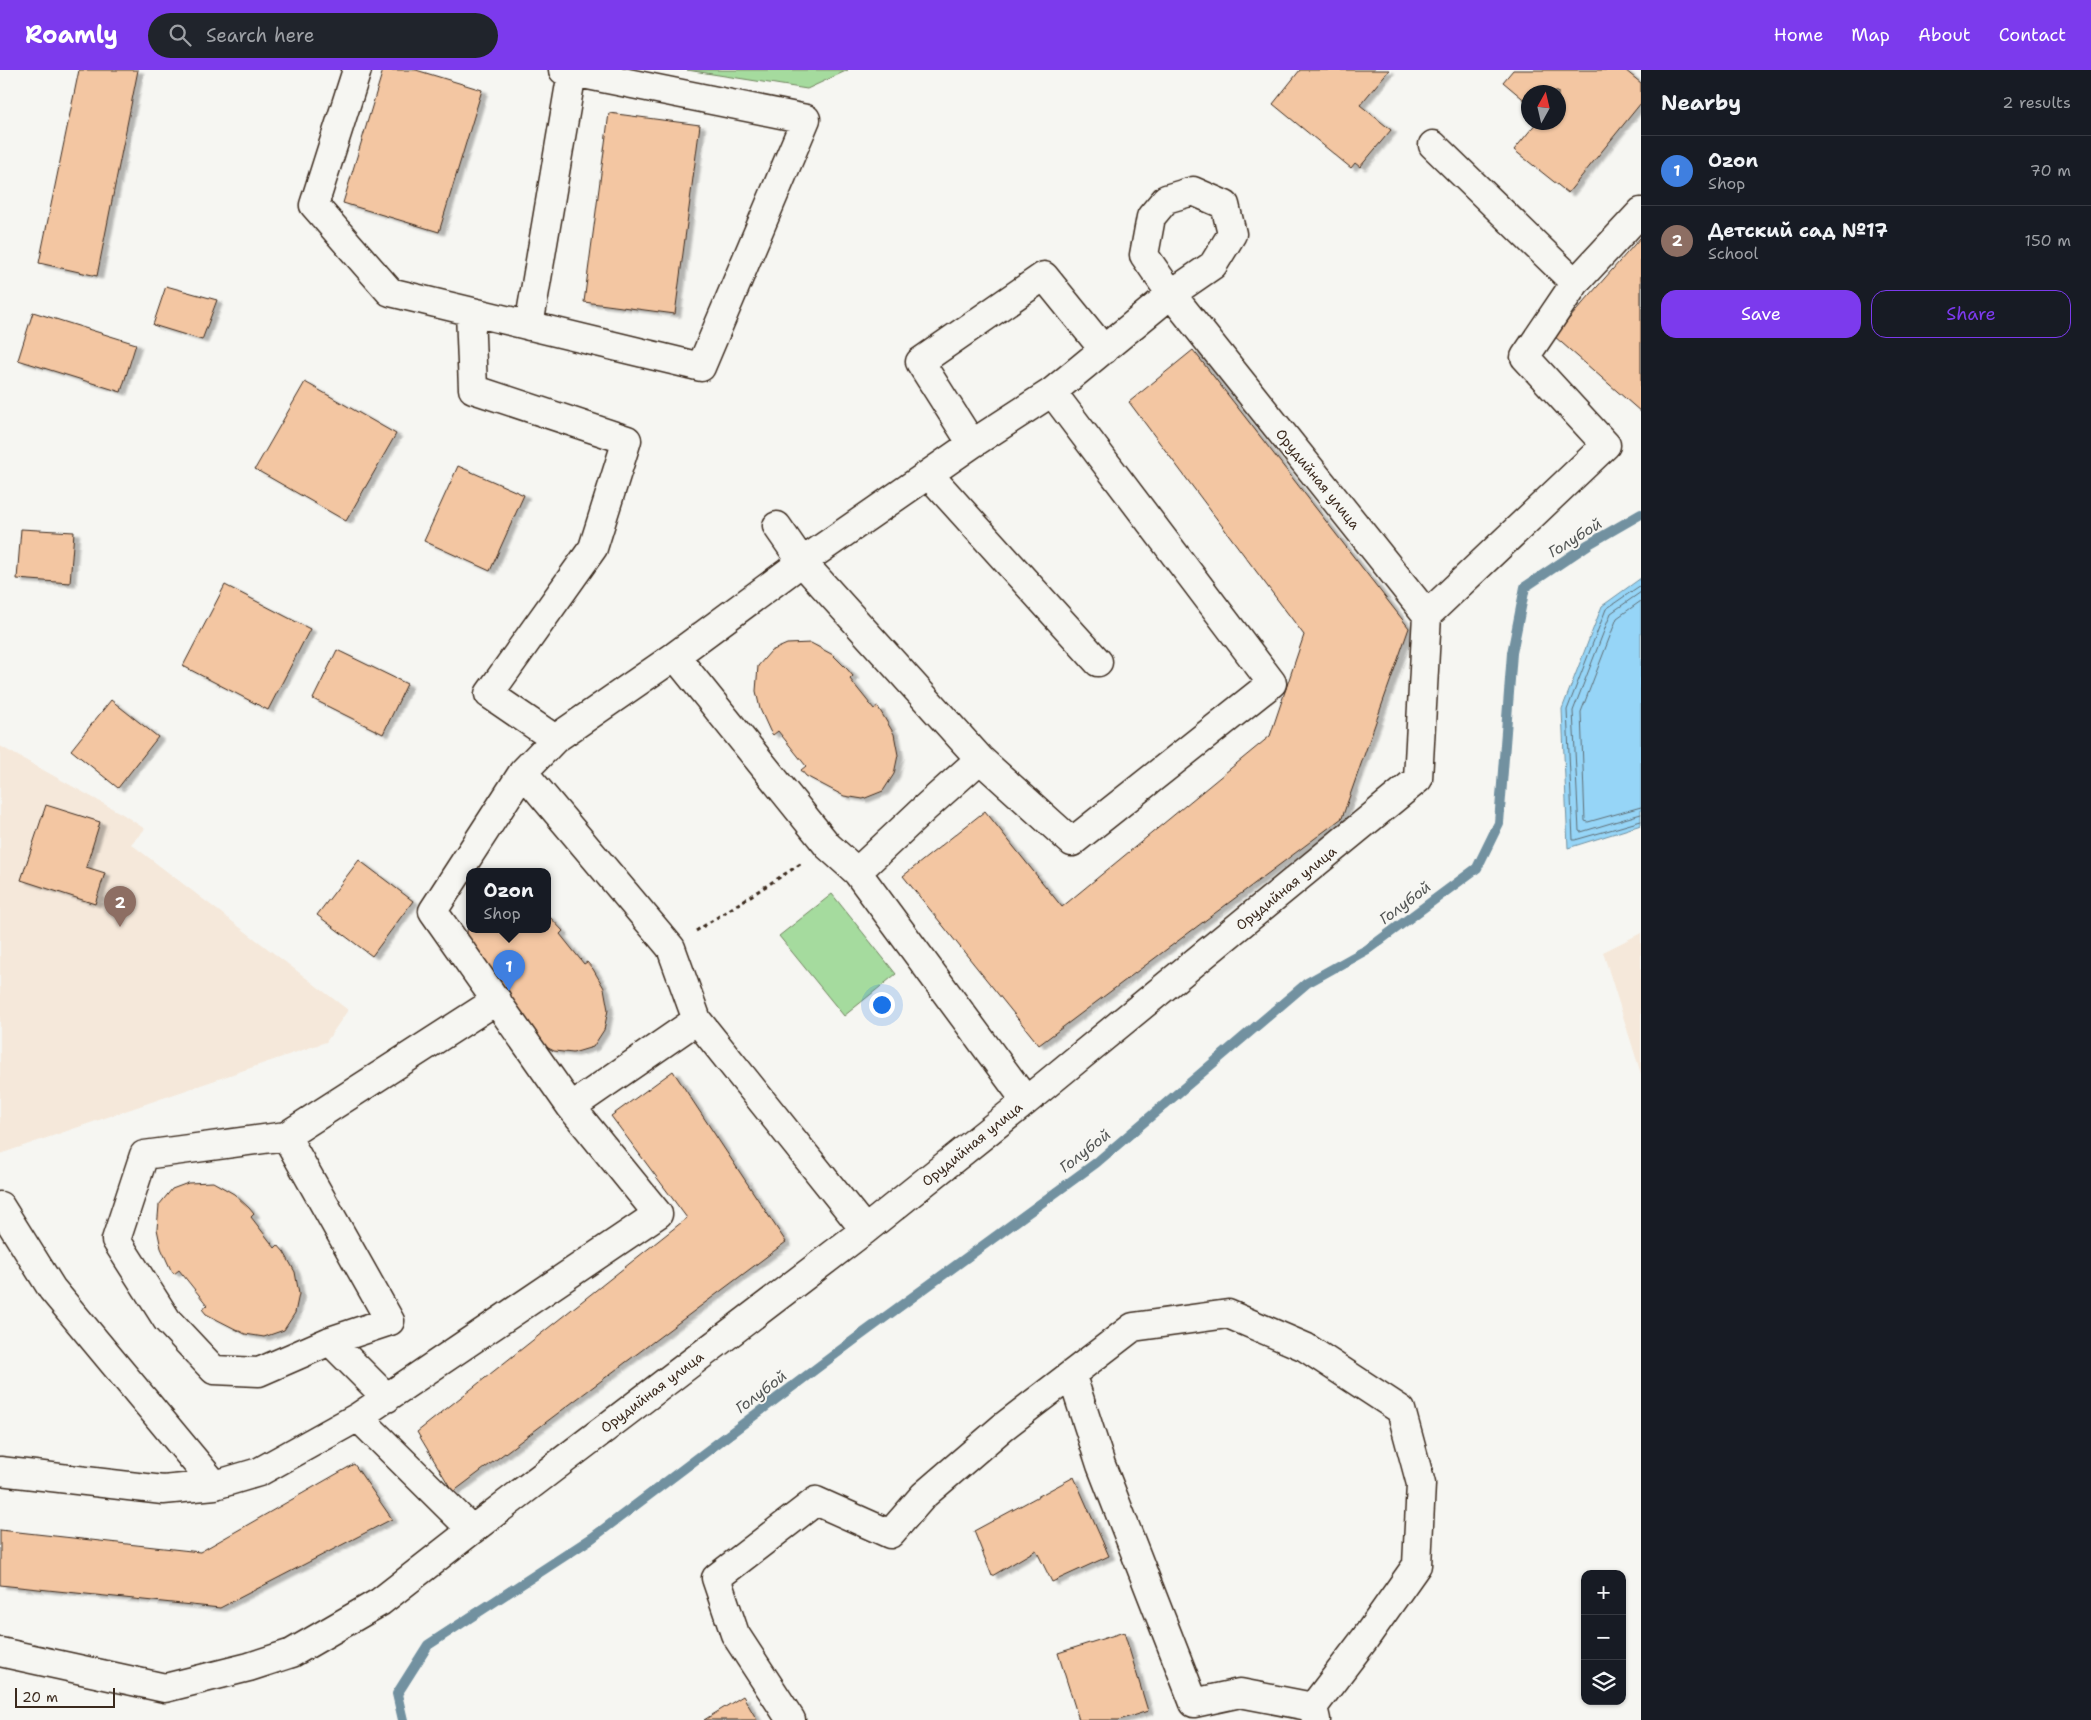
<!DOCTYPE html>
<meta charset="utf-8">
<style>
body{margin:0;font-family:"Shantell Sans",sans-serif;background:#20242c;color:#f1f3f6}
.controls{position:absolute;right:15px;bottom:15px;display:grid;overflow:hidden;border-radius:10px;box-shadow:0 1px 4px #0004}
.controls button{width:45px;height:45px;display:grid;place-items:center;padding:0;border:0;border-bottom:1px solid #363941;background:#171b24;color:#f1f3f6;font:25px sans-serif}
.compass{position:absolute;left:1521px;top:15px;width:45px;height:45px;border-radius:50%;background:#171b24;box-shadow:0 1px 4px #0004;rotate:8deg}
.scale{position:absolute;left:15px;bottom:12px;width:100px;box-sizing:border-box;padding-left:5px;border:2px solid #3b2a1e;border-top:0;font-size:14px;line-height:18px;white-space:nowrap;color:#3b2a1e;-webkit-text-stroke:4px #f6f6f2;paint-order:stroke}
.you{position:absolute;left:881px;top:934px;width:18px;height:18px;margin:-12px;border:4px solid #fff;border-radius:50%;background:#1a73e8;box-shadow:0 0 0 8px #1a73e833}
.badge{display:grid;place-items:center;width:32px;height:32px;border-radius:50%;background:#7c3aed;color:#fff;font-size:16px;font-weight:700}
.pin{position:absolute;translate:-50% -41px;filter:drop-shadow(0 1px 2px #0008)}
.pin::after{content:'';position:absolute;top:26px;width:18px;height:15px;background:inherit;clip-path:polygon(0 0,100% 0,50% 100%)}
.popup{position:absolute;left:466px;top:798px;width:85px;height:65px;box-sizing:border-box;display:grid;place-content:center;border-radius:10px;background:#171b24;filter:drop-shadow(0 1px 4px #0005);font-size:16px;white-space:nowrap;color:#9ea1a6}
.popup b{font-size:19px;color:#f1f3f6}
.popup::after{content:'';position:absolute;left:50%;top:100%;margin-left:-10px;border:10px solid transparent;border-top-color:#171b24}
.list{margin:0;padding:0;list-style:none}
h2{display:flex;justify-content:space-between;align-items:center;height:65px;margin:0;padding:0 20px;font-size:21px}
h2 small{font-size:16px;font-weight:400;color:#9ea1a6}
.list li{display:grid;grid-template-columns:32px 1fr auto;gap:15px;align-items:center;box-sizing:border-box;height:70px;padding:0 20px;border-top:1px solid #363941}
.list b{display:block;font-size:19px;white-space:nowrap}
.list p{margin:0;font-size:16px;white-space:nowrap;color:#9ea1a6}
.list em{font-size:16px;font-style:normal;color:#9ea1a6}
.actions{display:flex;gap:10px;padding:15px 20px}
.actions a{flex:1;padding:11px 0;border:1px solid #7c3aed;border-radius:15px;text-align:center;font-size:18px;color:#7c3aed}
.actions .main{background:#7c3aed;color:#fff}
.icon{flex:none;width:28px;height:28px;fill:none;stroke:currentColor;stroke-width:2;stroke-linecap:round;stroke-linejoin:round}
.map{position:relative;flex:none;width:1641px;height:1650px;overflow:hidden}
header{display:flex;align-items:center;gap:30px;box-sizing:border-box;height:70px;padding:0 25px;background:#7c3aed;color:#fff}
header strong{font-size:24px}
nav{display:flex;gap:28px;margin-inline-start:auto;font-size:18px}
.search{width:350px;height:45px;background:#20242c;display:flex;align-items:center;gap:12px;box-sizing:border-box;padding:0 18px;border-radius:28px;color:#9ea1a6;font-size:19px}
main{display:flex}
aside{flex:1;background:#171b24}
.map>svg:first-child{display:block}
.built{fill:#f5e8da}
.green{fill:#a5db9e;stroke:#70825e}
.water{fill:#96d5f7;stroke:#7291a0}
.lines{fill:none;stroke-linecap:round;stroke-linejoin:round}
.shore{stroke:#5f6e75;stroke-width:1}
.stream{stroke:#7291a0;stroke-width:10}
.building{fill:#f3c6a2;stroke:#3b2a1e;filter:url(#shadow)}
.minor-casing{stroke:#3b2a1e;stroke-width:31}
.path{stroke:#3b2a1e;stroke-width:3;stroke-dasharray:4 4;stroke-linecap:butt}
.minor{stroke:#f6f6f2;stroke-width:28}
.labels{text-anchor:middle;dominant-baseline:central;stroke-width:4;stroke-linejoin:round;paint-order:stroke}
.street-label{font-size:14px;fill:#3b2a1e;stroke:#f6f6f2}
.water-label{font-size:15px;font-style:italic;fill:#525554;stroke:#f6f6f2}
</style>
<header>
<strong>Roamly</strong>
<div class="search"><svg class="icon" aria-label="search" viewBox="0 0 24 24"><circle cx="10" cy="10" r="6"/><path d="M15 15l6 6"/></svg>Search here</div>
<nav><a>Home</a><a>Map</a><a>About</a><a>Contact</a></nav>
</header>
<main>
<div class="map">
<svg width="1641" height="1650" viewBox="0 0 1641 1650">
<defs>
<filter id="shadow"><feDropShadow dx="5.5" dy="3" stdDeviation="1" flood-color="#0004"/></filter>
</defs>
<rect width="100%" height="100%" fill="#f6f6f2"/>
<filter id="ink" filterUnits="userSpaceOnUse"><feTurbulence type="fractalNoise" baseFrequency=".02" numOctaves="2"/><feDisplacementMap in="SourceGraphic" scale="10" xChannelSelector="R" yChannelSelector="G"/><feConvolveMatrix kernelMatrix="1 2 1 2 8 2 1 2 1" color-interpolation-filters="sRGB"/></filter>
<g filter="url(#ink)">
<!-- built -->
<path class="built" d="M0,676L124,745L145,759L131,774L348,940L326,972L0,1084Z
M1641,863V1004L1603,882Z"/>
<!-- green -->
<path class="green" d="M687,0H848L807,19Z
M832,824L896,904L844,946L779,866Z"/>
<!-- water -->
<path class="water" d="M1641,508V755L1568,778L1562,639L1602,536Z"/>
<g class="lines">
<!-- shore -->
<path class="shore" d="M1641,515L1606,539L1567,640L1573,770H1575L1641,751
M1641,522L1611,543L1573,641L1579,761L1581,762L1641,744
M1641,531L1617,548L1581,642L1585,751L1588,752L1641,737"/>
<!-- stream -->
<path class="stream" d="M403,1650L397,1624L428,1575L592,1468L858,1267L1096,1093L1307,913L1368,879L1477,798L1499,753L1512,583L1525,517L1589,474L1641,444"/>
</g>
<!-- building -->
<path class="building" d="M79,0H138L97,206L39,193Z
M383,0H416L482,20L439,162L343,133Z
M1300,0H1389L1360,35L1391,60L1360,97L1355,93L1351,98L1273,34Z
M1513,0H1625L1641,13V33L1568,123L1514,80L1537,52H1558V22H1528V33L1503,12Z
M609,43L700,55L675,244L584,232Z
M1641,167V342L1554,266Z
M166,216L217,230L202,270L153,255Z
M33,242L136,274L121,322L18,290Z
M1193,280L1409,558L1342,748L1039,975L903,806L985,741L1062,837L1270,666L1304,565L1129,332Z
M305,312L396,364L346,451L255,399Z
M458,396L524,425L490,501L424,471Z
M21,459L74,462L70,513L17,509Z
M225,515L310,559L268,640L183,596Z
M811,573L833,585L848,600L853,606L850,609L874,639L878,637L894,664L898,685L894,704L883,721L863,729L844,726L806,706L801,700L806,696L778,661L773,665L770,661L760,639L756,621L758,596L771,581L787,574Z
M337,580L407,614L383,664L313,629Z
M111,630L158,667L118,718L71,680Z
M46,735L100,752L86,797L105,803L95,834L21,810Z
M359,790L413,831L372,886L317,845Z
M548,845L563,861L560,864L584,894L587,892L593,899L604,918L608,940L604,960L593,977L573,983L554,981L515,961L466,875L468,851L470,848V860H548Z
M673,1001L786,1172L453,1422L417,1362L687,1148L611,1046Z
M213,1112L234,1124L249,1138L254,1144L251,1147L275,1178L278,1175L284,1182L295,1202L299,1224L295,1243L284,1260L264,1267L245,1264L206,1244L202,1239L207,1235L179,1200L174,1204L171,1200L161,1178L157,1159L159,1135L172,1119L188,1113Z
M354,1394L392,1449L220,1538L0,1515V1460L200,1482Z
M1074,1407L1109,1486L1052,1512L1036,1480L992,1506L974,1461Z
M1124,1562L1148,1641L1119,1650H1079L1058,1583Z
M743,1626L757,1650H704Z"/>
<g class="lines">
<defs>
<path id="minor" d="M357,0L314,135L390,222L701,297L806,49L563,0
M1575,213L1641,142
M470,242L473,319L627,370L593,478L489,624L555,669
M529,256L572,2
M972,374L920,292L1044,206L1104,280
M930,406L1098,592
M777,456L802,492L972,374L1052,322L1272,613L1072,772L980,689
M1427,545L1606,375L1525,287L1575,213L1433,75
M523,702L671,878L697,950L865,1160
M857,802L1026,1031
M571,1037L697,950
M286,1066L144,1085L116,1170L167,1250L214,1300L259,1302L330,1271L390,1251L286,1066L497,930
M0,1136L52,1219L215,1415
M330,1271L387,1328
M1072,1306L1101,1395L1194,1633L1240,1623L1313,1637L1316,1650
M358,1347L658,1144L571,1037L433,841L523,702L555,669L675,586L802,492L980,689L925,738L857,802L828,776L675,586
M0,1401L163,1420L215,1415L259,1402L358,1347L472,1460
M0,1582L165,1618L249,1597L292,1583L380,1532L472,1460L865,1160L1026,1031L1418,709L1427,545L1171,224L1144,185L1151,147L1166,129L1193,121L1225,135L1232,164L1213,195L1171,224L1052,322
M791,1650L735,1564L716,1508L816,1431L890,1464L924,1425L1003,1357L1133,1257L1228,1244L1305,1277L1401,1340L1421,1414L1417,1495L1364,1570L1313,1637"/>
</defs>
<!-- minor casing -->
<use href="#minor" class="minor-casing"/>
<!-- path -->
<path class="path" d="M696,861L802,793"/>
<!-- minor -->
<use href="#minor" class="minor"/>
</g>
</g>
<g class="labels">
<!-- street labels -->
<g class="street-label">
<text transform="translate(1318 409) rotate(51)">Орудийная улица</text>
<text transform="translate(1286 818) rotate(-39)">Орудийная улица</text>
<text transform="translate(972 1074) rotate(-39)">Орудийная улица</text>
<text transform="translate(652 1322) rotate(-37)">Орудийная улица</text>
</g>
<!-- water labels -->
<g class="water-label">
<text transform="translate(1575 468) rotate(-32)">Голубой</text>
<text transform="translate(1405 833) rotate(-37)">Голубой</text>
<text transform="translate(1085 1081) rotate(-38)">Голубой</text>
<text transform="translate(761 1322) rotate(-37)">Голубой</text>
</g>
</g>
</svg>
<div class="controls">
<button>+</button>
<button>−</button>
<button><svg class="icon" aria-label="layers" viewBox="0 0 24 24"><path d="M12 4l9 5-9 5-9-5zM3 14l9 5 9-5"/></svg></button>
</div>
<svg class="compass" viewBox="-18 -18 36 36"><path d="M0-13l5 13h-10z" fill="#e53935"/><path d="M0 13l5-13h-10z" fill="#9ea1a6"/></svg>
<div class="scale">20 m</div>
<div class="you"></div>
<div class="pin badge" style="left:509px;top:921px;background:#3f7fe0">1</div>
<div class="popup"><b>Ozon</b>Shop</div>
<div class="pin badge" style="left:120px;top:857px;background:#8d6e63">2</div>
</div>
<aside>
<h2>Nearby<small>2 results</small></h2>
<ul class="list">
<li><span class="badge" style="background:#3f7fe0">1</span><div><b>Ozon</b><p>Shop</p></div><em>70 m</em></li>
<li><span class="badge" style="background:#8d6e63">2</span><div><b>Детский сад №17</b><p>School</p></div><em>150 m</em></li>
</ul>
<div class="actions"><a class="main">Save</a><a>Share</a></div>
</aside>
</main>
